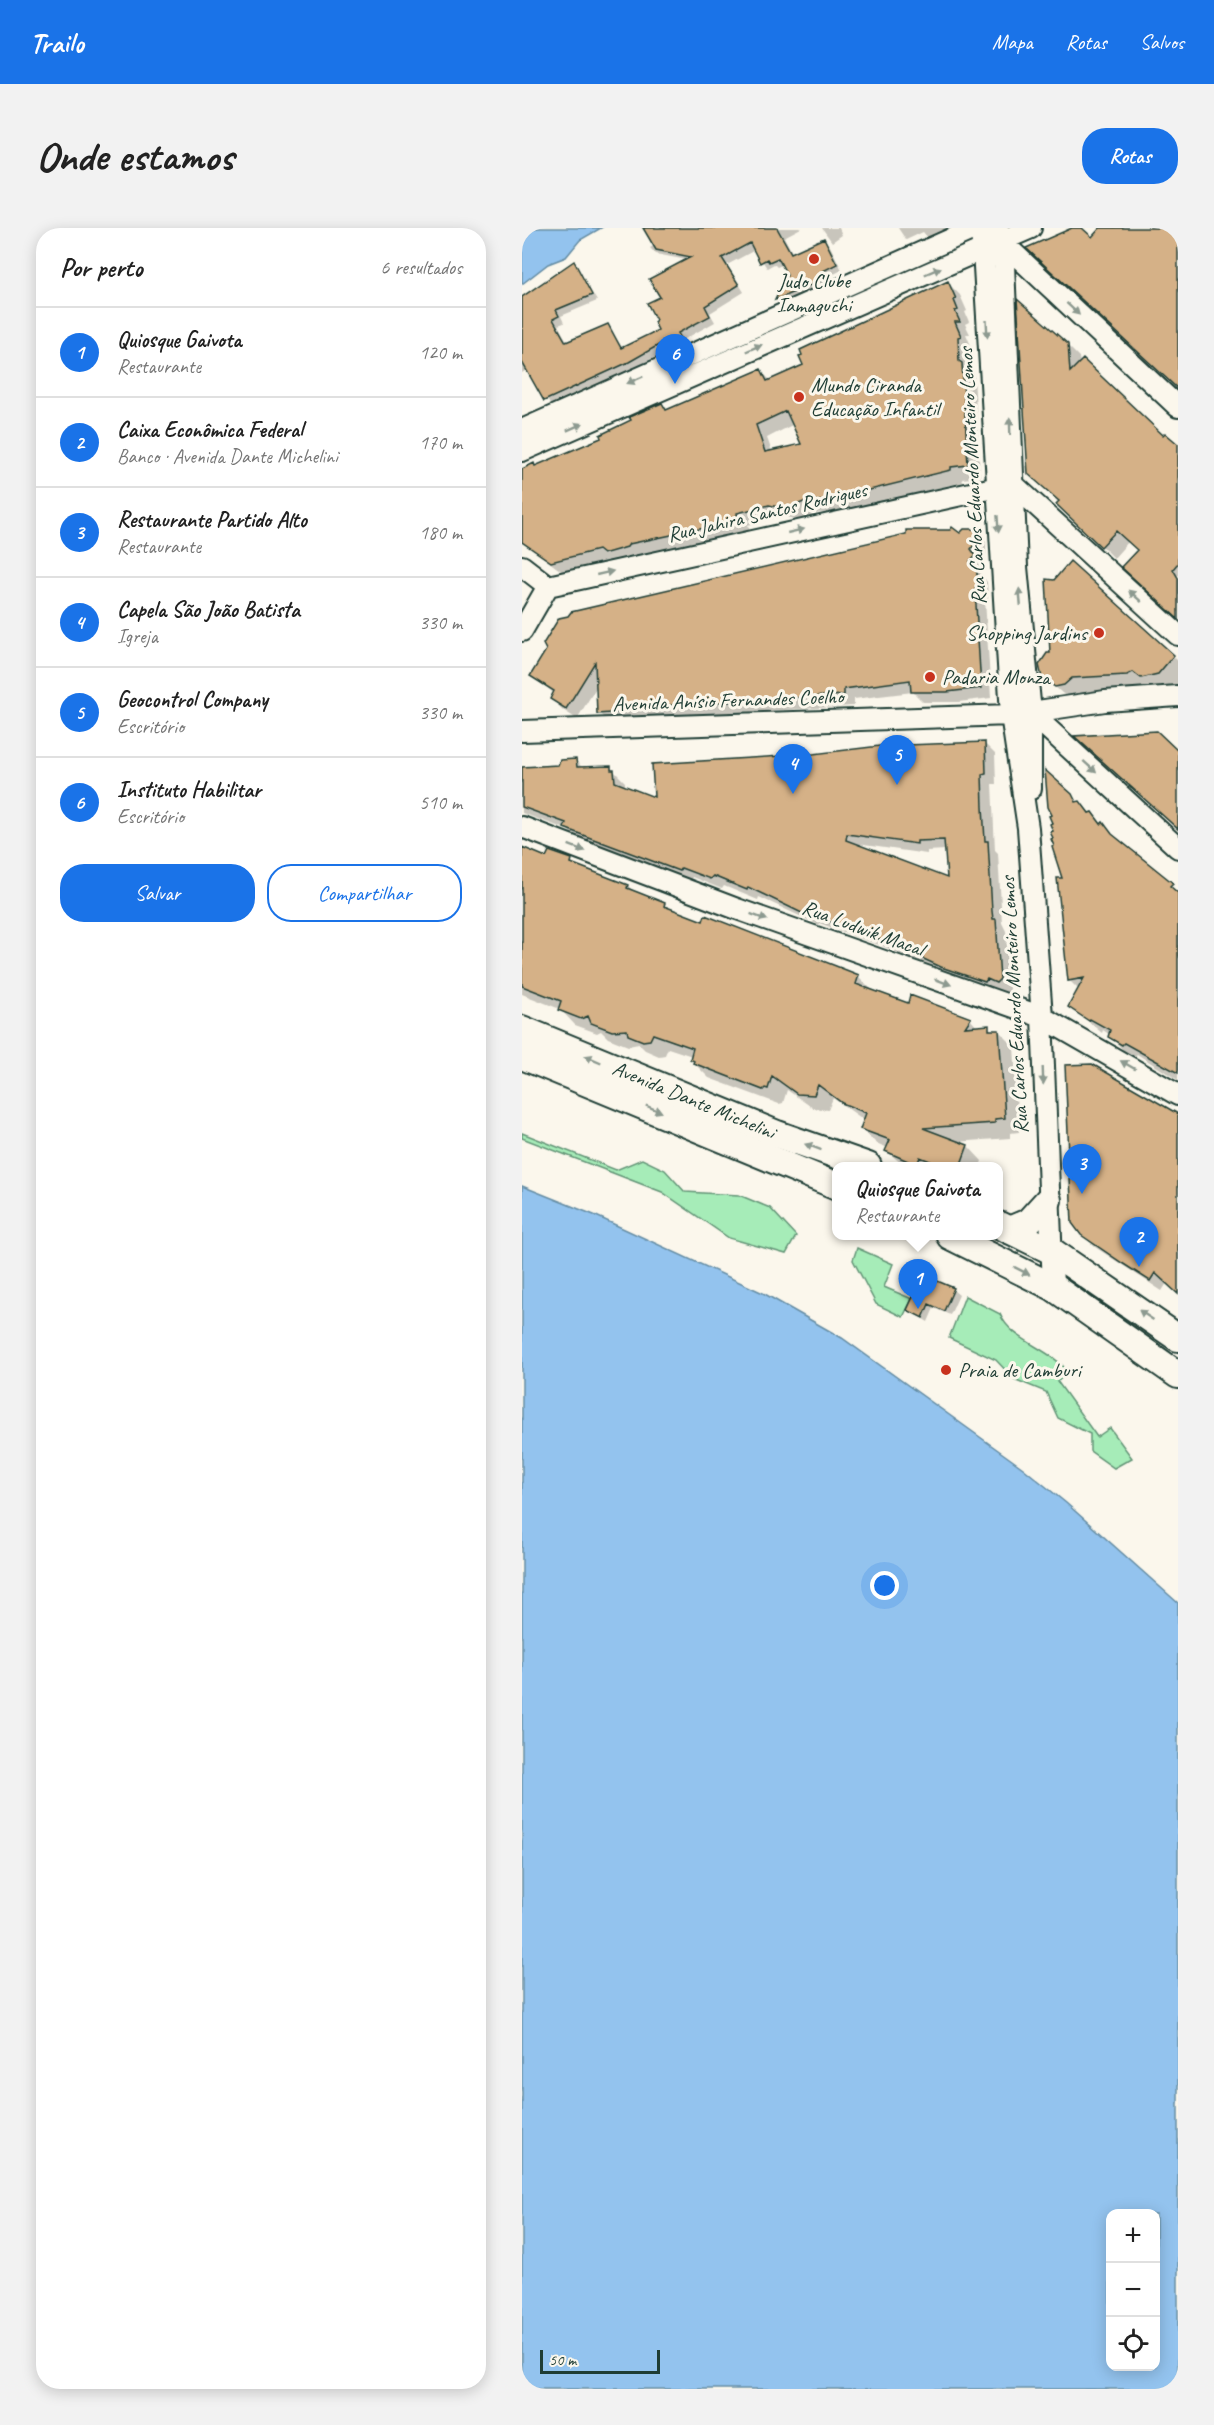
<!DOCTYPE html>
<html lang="pt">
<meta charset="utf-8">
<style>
body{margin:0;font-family:Caveat,sans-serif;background:#f2f2f2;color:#222}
.controls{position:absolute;right:18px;bottom:18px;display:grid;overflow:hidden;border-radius:12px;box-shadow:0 3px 15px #0003}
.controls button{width:54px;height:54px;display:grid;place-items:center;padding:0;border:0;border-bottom:2px solid #e0e0e0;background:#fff;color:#222;font:30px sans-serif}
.scale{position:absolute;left:18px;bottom:15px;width:120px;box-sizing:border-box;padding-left:6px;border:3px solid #1f3d34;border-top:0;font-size:16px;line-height:21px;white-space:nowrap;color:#1f3d34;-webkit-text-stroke:4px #fbf7ec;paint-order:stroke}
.you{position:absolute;left:363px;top:1358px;width:21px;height:21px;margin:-15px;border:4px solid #fff;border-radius:50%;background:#1a73e8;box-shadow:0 0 0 9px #1a73e833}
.badge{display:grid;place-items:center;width:39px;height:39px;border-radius:50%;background:#1a73e8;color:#fff;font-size:20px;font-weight:700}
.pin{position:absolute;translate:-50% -50px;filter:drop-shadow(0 2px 3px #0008)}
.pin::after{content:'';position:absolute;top:32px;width:21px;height:18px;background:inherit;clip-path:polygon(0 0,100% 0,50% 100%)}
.popup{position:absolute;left:310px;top:934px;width:171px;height:78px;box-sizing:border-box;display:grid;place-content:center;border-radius:12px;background:#fff;filter:drop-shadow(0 2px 4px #0005);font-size:20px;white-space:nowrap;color:#767676}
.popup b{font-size:22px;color:#222}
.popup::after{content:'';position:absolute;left:50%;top:100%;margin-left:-12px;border:12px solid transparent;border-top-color:#fff}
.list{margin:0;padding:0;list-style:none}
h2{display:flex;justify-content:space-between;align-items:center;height:78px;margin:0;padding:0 24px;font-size:26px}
h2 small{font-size:20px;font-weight:400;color:#767676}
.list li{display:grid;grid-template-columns:39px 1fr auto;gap:18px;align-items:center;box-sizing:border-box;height:90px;padding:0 24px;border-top:2px solid #e0e0e0}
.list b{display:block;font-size:22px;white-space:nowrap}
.list p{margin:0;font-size:20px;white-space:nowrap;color:#767676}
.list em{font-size:20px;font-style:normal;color:#767676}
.actions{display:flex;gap:12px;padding:18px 24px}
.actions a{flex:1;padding:14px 0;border:2px solid #1a73e8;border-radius:24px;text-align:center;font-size:21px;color:#1a73e8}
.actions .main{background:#1a73e8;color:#fff}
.icon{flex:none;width:33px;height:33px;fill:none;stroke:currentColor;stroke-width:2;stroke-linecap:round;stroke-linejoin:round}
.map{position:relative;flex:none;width:656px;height:2161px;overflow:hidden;border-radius:24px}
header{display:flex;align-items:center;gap:36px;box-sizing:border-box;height:84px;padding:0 30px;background:#1a73e8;color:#fff}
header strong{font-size:28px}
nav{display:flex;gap:33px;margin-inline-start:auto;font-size:21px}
.intro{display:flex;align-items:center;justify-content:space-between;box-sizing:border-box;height:144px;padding:0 36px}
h1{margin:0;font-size:42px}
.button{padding:15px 27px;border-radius:24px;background:#1a73e8;color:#fff;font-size:21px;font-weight:700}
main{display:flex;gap:36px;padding:0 36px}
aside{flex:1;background:#fff;border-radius:24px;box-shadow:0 3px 15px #0003}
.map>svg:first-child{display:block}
.green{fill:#a6ecb8;stroke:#629476;stroke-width:1.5}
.water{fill:#93c3ee;stroke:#658da4;stroke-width:1.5;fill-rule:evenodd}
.shadow{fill:#0003;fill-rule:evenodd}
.building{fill:#d5b187;stroke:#1f3d34;stroke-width:1.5;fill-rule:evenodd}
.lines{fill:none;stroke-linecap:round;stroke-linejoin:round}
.minor-casing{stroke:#1f3d34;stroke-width:24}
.major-casing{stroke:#1f3d34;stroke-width:30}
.minor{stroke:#fbf7ec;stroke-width:20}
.major{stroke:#fbf7ec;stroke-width:26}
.oneway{fill:#8d9a90}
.poi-dot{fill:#c8321e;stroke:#fbf7ec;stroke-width:2}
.labels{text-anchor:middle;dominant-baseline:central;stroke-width:6;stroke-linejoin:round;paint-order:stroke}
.poi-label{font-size:21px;fill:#1f3d34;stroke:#fbf7ec;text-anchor:start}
.street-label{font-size:21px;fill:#1f3d34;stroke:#fbf7ec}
</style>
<header>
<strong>Trailo</strong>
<nav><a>Mapa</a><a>Rotas</a><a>Salvos</a></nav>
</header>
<div class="intro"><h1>Onde estamos</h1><a class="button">Rotas</a></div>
<main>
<aside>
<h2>Por perto<small>6 resultados</small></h2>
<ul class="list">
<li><span class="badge">1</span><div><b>Quiosque Gaivota</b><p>Restaurante</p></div><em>120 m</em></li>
<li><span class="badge">2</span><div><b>Caixa Econômica Federal</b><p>Banco · Avenida Dante Michelini</p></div><em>170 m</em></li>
<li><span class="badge">3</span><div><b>Restaurante Partido Alto</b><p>Restaurante</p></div><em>180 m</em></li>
<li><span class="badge">4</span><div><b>Capela São João Batista</b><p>Igreja</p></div><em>330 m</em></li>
<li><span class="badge">5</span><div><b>Geocontrol Company</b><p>Escritório</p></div><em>330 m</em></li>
<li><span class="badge">6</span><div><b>Instituto Habilitar</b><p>Escritório</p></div><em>510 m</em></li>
</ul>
<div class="actions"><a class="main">Salvar</a><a>Compartilhar</a></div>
</aside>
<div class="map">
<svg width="656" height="2161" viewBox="0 0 656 2161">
<rect width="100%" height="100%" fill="#fbf7ec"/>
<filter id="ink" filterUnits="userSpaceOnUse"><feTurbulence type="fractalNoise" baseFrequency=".0167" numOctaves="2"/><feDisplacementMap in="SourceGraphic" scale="12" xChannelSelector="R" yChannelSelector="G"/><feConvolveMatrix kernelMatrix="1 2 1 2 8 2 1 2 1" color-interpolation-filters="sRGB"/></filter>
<g filter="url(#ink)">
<!-- green -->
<path class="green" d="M0,905L94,942L120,931L143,942L163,964L217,967L248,980L274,1008L264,1026L207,1010L140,964L0,910Z
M335,1020L371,1036L362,1059L390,1071L381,1089L354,1076L331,1032Z
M443,1068L478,1086C489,1113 529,1120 547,1145L535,1153L575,1209L588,1200L610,1230L592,1240L568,1223V1206L536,1190L524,1164L492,1151L474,1132L427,1110Z"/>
<!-- water -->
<path class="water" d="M0,0H79L58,12L44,29L26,36L0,56Z
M0,958L72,987L241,1065L320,1110L501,1240L544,1275L656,1375V2161H0ZM588,1986H634V2138H588Z"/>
<!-- shadow -->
<path class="shadow" d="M123,0H279L262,9L271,26L301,12L308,18L320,42L304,50L308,57L261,77L255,72L266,47L260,37L255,39L252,36L245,40L233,22L205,37L222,64L188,85L193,94L161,112L165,118L153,124L148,120L113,140L29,178L6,141L0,145V71L52,35L75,73L39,88L42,95L36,97L46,115L86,98L101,121L138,103L140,69L165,32L134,26L128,20L133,17Z
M300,0H317L320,7L310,14Z
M376,0H428L406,10L401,4L384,12Z
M426,55L438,67L445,83L443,84L447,94L443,96L448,106H444L450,120L448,145L452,148L458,249L440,251L441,254L316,284L296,285L278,292L260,288L226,297L228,304L119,327L117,331L94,337L89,334L42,345L0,314V242L14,239L81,210L140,176L146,182L238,142L249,153L283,138ZM272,196L282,217L250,224L245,210Z
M545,117L557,129L558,136L656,219V390L613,351L617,322L607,313L592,330L507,245Z
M453,303L464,314V325L459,333L464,339L458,345L465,354L466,371H463L469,470L437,474H401L391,464L332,471V478L113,490L88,496L77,485L75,458L55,491L41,482L30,471L33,466L10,448Z
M530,426L651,428L656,433V455L648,463L636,465L627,459L621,463L566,465L558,472L550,474L521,448Z
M462,515L473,526L474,556H470L473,622L476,625L480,695L484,703L488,763L485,765L476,761L474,764L432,749L363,719L297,695V697L237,669L236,672L202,658L200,661L170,649L168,653L55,611L46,602L0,585V541L37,538L54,533L61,540H89L103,554V559L134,571L282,524L286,528ZM335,616L405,626V623L424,622L426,652Z
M656,519V603L636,583L653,522Z
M549,567L595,612L656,664V852L615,826L613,828L601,822L588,807L581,802L580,805L548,778L557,762L547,752L542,651L529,589Z
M0,621L25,631L49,633L55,639L106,658L112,664L142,676L147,681L336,748L352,764L387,777L448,791L456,800L466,799L470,803H477L492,818L497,904L488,905V910L433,914L446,918L460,933L458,938H382L365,923L366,920L354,915L339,900L342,892L311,870L306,882L291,880L265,862L261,875L257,876L187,850L172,835L170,828L146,820L143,827L137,828L123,822L117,816L106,818L86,810L79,803L75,805L53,797L38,781L0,766Z
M569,837L656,888V1065L645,1055L640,1063L573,1019L560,1006Z
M431,1062L437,1067L428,1087L412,1080L406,1094L387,1082Z"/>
<!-- building -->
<path class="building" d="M121,0H255L269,25L302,10L315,36L299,44L303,51L253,72L265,47L256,30L247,34L245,31L238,35L228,15L200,30L217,57L183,78L188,88L156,105L160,112L145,119L142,114L107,134L22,173L0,134V69L52,33L70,67L34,82L37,88L31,91L44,114L86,96L99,120L136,102L132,94L134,92L125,75L138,69L127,51L169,29L134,22Z
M550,0H560L570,9L578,0H656V161L504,20Z
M426,53L434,71L432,72L436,82L433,83L438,94H433L439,108L436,109L437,133L440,135L446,237L429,239V242L303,273H284L265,281L247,277L215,285L216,293L107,316L105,319L81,326L76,322L29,334L0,314V241L12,235L13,238L79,210L78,207L109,192L107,189L140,175L144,182L239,141L245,153L281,137L277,128L280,127L278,122ZM264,183L279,216L243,224L234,197Z
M495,71L546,116L548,144L561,131L641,207L643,205L656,216V335L651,341L656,350V391L599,339L615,322L594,303L579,319L534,276L537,273L506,246Z
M430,299L438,305L442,301H454V314L449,321L454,328L448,333L455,342V360H453L459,460L425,464H389L388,452L322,461V467L102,480L103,484L75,486L73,434L44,481L28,471L32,463L8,448L24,422L21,416L37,390L46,388L49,384L384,306V302H428Z
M548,333L652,427L636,446L619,450L611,444L605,447L550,450L542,457L533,459L520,450L517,437L525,425H528L524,351L532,352Z
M635,503L656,523V601L552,508Z
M463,514L464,545L460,546L461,579L463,613H466L470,683L471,691H474L478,751L474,755L465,751L463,754L419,739L367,715L287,686L286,688L226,659L225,662L191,648L188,651L159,640L157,643L42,600L44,595L0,579V539L36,537L38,532L54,531L55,539L89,538V542H92L93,554L132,569L130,536L260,528L283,522V527L358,518ZM325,606L395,616V613L422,612L425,650L324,612Z
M523,542L550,566L554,574L558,573L567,585L570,584L579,596L581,594L590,606L651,655L648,658L656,665V845L602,815L600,817L586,809L588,802L568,791L567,793L546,779L562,750L546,753L535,650H540L530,619L532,618L529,611L531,610L528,604L531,603L528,596L530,595L527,588L530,587L526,579Z
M0,619L24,629L27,623L50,631L49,635L106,657L105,660L143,675L142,678L181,693L183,687L337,747L334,756L386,775L388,767L449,790L443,799L467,797V802H477L483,890L473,891V895L401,900L446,917L439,936L435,935L434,939H423L398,929L395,937L363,923L368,912L338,901L344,885L320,875L296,857L292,867L275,866L250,848L246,861L243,860L241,862L171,835L172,833L168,831L171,820L131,806L128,812L121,813L106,807L105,802L90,803L69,795L66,788L59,791L36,782L39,773L0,758Z
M570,836L656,886V1066L633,1045L628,1053L600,1035L559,1007L550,995L543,837Z
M401,1047L432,1060L422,1083L407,1076L401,1090L385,1082Z"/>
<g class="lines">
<defs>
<path id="minor" d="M458,0L461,22L489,487L506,600L520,789L531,1059
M476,0L482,37L495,339L509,485V561
M479,13L656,179
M0,202L454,0
M0,223L509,0
M491,256L656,407
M0,338L26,358
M26,358L485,257
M0,403L26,358
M509,485L656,620
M0,503L489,487L583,473L656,468
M0,599L215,681L520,789L656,867"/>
<g id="major">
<path id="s1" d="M0,801L255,906L346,938"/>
<path d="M0,828L315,958"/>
<path d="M477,997L528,1022L656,1110"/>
<path d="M487,1002L506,994L526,972"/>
<path d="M428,1008L531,1059L656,1147"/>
</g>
</defs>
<!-- minor casing -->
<use href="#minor" class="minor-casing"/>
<!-- major casing -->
<use href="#major" class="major-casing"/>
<!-- minor -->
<use href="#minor" class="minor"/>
<!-- major -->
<use href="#major" class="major"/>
</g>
<!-- one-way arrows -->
<defs><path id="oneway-solid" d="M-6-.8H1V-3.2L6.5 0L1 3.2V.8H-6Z" transform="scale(1.5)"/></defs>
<g class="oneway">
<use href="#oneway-solid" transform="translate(411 43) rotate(-23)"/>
<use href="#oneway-solid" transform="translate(551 81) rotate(43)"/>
<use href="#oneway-solid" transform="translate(465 101) rotate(87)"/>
<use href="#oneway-solid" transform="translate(232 120) rotate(-23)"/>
<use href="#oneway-solid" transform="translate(113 152) rotate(156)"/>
<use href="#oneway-solid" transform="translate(488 198) rotate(-92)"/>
<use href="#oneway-solid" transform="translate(53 199) rotate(-24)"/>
<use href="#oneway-solid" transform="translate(476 296) rotate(86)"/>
<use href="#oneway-solid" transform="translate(274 303) rotate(-13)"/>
<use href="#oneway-solid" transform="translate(83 345) rotate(-13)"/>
<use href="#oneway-solid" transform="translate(613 368) rotate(-138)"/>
<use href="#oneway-solid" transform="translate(498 369) rotate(-95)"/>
<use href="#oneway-solid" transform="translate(568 539) rotate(42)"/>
<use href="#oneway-solid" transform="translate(55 620) rotate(21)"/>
<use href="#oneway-solid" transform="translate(237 689) rotate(20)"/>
<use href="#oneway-solid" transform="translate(421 754) rotate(20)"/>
<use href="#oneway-solid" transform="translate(71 831) rotate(-157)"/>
<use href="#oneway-solid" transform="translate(606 837) rotate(-150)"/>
<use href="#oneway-solid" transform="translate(521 848) rotate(88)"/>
<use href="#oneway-solid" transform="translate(132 881) rotate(23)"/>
<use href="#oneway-solid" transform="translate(291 919) rotate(-160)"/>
<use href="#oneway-solid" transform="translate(500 1043) rotate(27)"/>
<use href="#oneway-solid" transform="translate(624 1087) rotate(-146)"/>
</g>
</g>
<!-- markers -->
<g class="poi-dot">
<circle cx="292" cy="31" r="6"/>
<circle cx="277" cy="169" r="6"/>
<circle cx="577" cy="405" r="6"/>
<circle cx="408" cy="449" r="6"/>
<circle cx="424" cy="1142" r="6"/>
</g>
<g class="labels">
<!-- poi labels -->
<g class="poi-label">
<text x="292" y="53" text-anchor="middle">Judo Clube<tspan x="292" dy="24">Iamaguchi</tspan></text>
<text x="289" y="157">Mundo Ciranda<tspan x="289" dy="24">Educação Infantil</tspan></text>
<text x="565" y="405" text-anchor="end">Shopping Jardins</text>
<text x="420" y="449">Padaria Monza</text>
<text x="436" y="1142">Praia de Camburi</text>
</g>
<!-- street labels -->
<g class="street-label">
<text transform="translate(450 248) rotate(-93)">Rua Carlos Eduardo Monteiro Lemos</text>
<text transform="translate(245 284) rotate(-13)">Rua Jahira Santos Rodrigues</text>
<text transform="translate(206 472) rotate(-2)">Avenida Anísio Fernandes Coelho</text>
<text transform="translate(341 700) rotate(20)">Rua Ludwik Macal</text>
<text transform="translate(492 777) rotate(-93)">Rua Carlos Eduardo Monteiro Lemos</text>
<text stroke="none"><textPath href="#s1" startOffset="186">Avenida Dante Michelini</textPath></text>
</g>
</g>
</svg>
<div class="controls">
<button>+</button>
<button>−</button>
<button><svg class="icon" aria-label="locate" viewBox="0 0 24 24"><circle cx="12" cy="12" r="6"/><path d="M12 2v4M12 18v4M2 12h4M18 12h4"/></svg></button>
</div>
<div class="scale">50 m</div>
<div class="you"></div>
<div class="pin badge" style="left:396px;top:1081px">1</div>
<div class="popup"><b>Quiosque Gaivota</b>Restaurante</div>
<div class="pin badge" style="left:617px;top:1039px">2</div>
<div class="pin badge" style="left:560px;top:966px">3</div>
<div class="pin badge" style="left:271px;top:566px">4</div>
<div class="pin badge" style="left:375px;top:557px">5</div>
<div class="pin badge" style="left:153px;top:156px">6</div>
</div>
</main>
